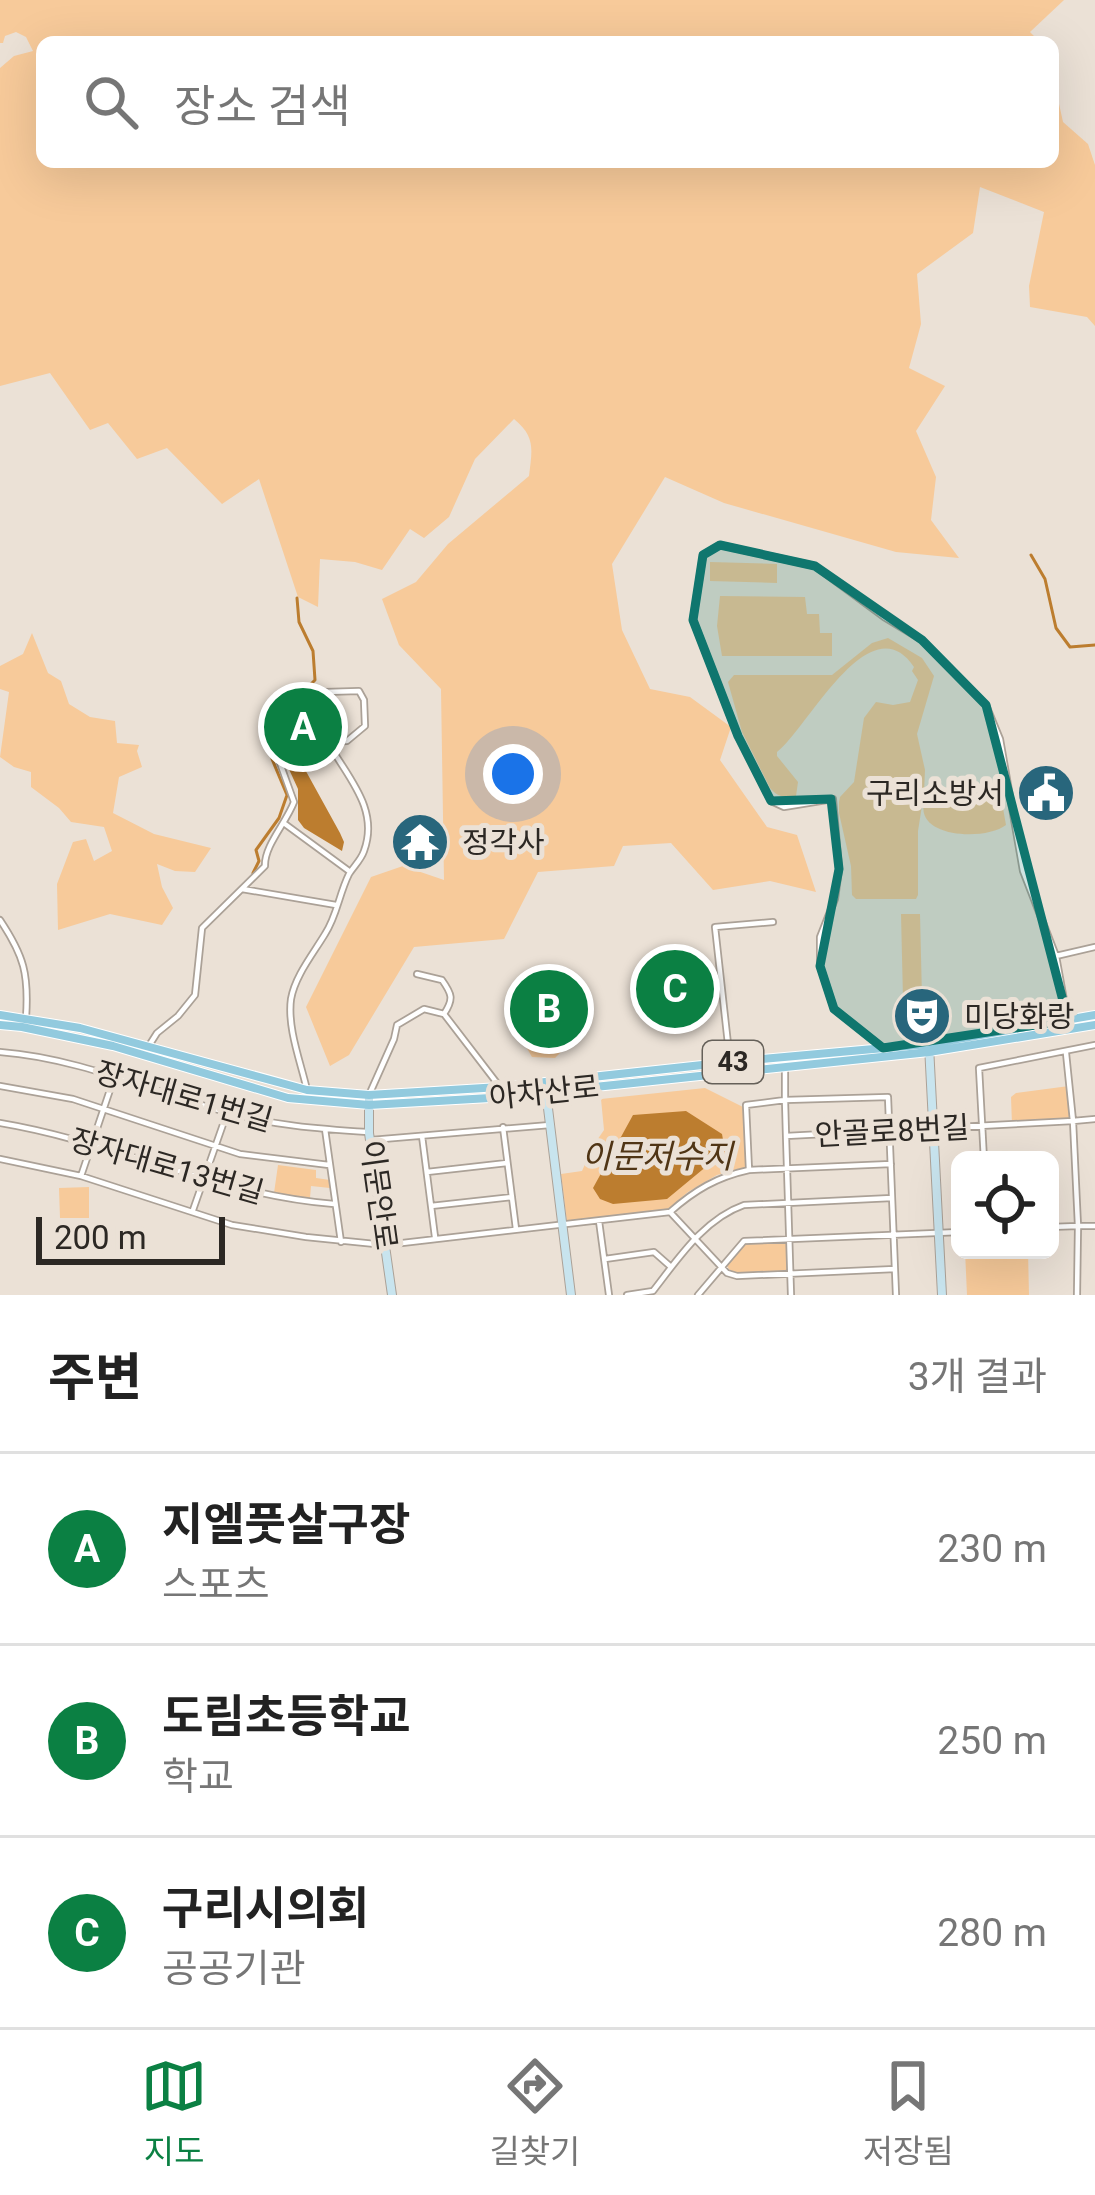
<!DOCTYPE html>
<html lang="ko">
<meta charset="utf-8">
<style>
body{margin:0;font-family:Roboto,"Noto Sans KR",sans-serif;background:#f2f2f2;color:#222}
.controls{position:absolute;right:36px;bottom:36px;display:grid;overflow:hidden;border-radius:18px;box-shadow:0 12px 48px #0002}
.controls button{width:108px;height:108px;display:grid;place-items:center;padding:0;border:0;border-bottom:3px solid #e0e0e0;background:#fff;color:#222;font:60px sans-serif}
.scale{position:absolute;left:36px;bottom:30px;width:189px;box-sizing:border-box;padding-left:12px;border:6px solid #2c2824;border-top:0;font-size:33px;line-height:42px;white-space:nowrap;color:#2c2824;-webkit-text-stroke:9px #ebe1d6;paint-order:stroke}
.you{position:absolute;left:513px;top:774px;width:42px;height:42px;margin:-30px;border:9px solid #fff;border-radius:50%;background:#1a73e8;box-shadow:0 0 0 18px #1a73e833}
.badge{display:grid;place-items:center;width:78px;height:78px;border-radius:50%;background:#0b8043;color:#fff;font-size:39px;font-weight:700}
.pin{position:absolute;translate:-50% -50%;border:6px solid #fff;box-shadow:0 3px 12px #0006}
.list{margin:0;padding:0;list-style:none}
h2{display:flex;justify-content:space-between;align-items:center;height:156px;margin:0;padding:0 48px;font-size:51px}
h2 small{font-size:39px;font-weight:400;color:#767676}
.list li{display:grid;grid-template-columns:78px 1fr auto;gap:36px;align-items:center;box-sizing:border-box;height:192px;padding:0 48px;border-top:3px solid #e0e0e0}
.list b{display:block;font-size:45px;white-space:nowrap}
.list p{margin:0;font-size:39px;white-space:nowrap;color:#767676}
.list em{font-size:39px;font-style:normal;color:#767676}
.icon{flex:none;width:66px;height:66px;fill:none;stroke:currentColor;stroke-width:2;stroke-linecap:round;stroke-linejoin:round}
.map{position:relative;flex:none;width:1095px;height:1295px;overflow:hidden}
.search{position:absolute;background:#fff;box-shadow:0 12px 48px #0002;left:36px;right:36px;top:36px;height:132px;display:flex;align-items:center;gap:30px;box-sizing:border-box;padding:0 42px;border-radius:18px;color:#767676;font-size:45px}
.sheet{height:732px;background:#fff}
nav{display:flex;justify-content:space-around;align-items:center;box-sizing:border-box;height:168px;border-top:3px solid #e0e0e0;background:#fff;font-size:33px;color:#767676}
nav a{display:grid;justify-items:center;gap:6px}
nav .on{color:#0b8043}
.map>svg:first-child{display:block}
.green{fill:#f7ca9a}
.water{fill:#bc7d2f}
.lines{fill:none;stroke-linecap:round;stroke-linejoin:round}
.stream{stroke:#bc7d2f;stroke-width:3}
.street-casing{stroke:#aba197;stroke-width:8}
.secondary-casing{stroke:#aba197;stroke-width:10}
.primary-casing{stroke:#fff;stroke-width:10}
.street{stroke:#fff;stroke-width:4.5}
.secondary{stroke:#c8e4ee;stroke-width:8}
.primary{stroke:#92cade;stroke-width:8}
.marked{fill:#0f766e;fill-opacity:0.2;stroke:#0f766e;stroke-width:9;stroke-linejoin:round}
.labels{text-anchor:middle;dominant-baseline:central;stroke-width:10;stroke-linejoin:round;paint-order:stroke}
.shield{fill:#ebe1d6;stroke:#656059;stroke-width:3}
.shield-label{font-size:27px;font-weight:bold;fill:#2c2824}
.poi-label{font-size:30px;fill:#2c2824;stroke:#ebe1d6;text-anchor:start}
.street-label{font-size:30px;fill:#2c2824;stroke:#ebe1d6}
.water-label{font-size:33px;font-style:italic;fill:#503515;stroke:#ebe1d6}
</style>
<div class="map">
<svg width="1095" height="1295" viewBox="0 0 1095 1295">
<rect width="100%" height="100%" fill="#ebe1d6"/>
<!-- green -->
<path class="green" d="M0,0H1064L1030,32L1040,42H42V162H1053V76L1063,122L1088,144L1095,165V326L1087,317L1030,307L1029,286L1044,212L980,187L973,233L917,274L921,324L909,368L945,386L916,431L936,477L931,520L959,558L896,552L724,503L665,477L612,564L622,630L650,689L690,697L731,727L720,760L767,827L797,835L816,892L770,881L713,890L671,843L623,846L614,866L538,872L504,939L414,947L349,1055L330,1066L306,1007L371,877L403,866L444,880L441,689L399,645L382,599L416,582L448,544L529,476C532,450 536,437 514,419L475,459L449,517L424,538L410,529L382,570L355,562L320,559L318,607L298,597L259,479L222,504L167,448L137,459L108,423L90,430L50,373L0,386V68L14,56L33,51L26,37L16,32L5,36L3,43H0Z
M710,562L777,564V583L710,581Z
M720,596L805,597L807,614H819L820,633H832V656H722L717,626Z
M32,633L48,673L61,681L69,704L90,717L115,721L117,743L139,745L137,751L142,767L119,777L113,813L154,834L211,848L195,872L175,871L157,864L162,887L173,908L162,925L110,914L58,930L57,884L73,842L86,839L94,861L112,851L104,827L71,822L59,808L31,787V772L14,767L0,757L9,692L0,689V666L23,654Z
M888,638L922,658L934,676L917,734L925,770L924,793L918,831V895L916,899H856L852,895L851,866L839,813V802L840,797L854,782L864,718L876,702L893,705L910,702L918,680L912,671L914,667C870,601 806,731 777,752V756L798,782L796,796C784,798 778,797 770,788L742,732L728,682L734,675H832L872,643Z
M932,787L1001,797L1006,825C983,843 896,837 932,787Z
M901,914H920L922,998L903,999Z
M566,999L567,1004H574L589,1015L591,1022L555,1058L532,1057L505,1010Z
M1069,1086L1073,1121L1012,1125L1011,1097L1016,1093Z
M705,1088L743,1107L746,1167L717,1175L688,1192L667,1210L567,1223L561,1174L582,1171L593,1146L604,1130L601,1099Z
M278,1165L316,1170V1178L330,1180V1188L311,1186L310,1198L274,1193Z
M89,1187V1218H60L59,1188Z
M787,1240L788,1272H731L727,1266L744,1244Z
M965,1250H1028L1029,1295H967Z"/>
<!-- water -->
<path class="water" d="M302,764L340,833L344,842L342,851L304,828L298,820V789L288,767Z
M686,1111L722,1134L725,1151L667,1199L613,1204L600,1199L593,1188L633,1115Z"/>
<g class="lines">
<!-- stream -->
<path class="stream" d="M1031,555L1045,579L1056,628L1070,647L1095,645
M253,873L259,861L256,850L279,818L287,795L272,759V725L267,706L273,696L310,685L315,680L313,651L299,622L297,598"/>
<defs>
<path id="street" d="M280,745L328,742
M285,824L349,871
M242,889L336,905
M0,920C24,956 29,974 26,1018
M1056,956L1095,947
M417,974L442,980C452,994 454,999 444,1014
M150,1044L157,1033L178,1016L195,995L202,928L265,866C264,846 286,823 294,802L280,763L278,702L291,693L359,691L364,700L365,726L347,741L328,742C346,776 380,808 364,851C361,860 354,866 349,874C339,894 337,916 325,934C313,954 295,976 291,999C287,1028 301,1063 307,1090
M883,1048L834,1009L820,966V937L835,899L839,869L833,799L784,807L771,801L738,736L693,620L703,555L720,545L815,566L884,617L922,640L986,705L1000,739L1023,871L1056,956L1068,1022
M0,1052C78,1058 148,1090 222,1111C269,1125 319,1129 368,1132
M1066,1053L1073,1121L1095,1119
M730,1062L715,927L773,922
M785,1067V1100L888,1097L896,1295
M0,1086L73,1099L240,1154L329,1165
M369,1095L394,1039L397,1025L424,1009L444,1014L500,1087
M0,1123C114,1142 218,1195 334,1204
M503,1127L516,1229
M325,1129L341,1242
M422,1136L435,1237
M786,1136L791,1295
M371,1140L550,1125
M0,1159L81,1176L232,1225L306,1237L385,1245L670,1212C695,1190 717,1177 749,1170L746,1105L785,1100L786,1136L1073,1121L1078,1226H1095
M984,1160L979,1068L1095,1045
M749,1170L891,1164
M427,1172L507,1163
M81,1176L115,1075
M431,1206L512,1197
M193,1210L227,1113
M670,1212L727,1273L737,1276L895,1269
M599,1221L609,1295
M1050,1227L1078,1226L1077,1295
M605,1259L654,1252L671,1267
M627,1295L653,1291C678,1259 704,1219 744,1205L892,1198
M698,1295L744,1241L960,1232"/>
<path id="secondary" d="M929,1046L942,1295
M546,1092L571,1295
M369,1095V1133L392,1295"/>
<path id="primary" d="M0,1015L80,1028L307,1090L369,1095L500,1087L730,1062L929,1044L1095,1015
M0,1025L22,1027L113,1046L288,1098L369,1105L490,1098L929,1052L1095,1025"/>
</defs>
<!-- street casing -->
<use href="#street" class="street-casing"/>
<!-- secondary casing -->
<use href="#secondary" class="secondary-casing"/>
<!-- primary casing -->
<use href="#primary" class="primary-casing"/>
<!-- street -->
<use href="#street" class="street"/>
<!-- secondary -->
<use href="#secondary" class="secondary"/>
<!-- primary -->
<use href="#primary" class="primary"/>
</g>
<!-- marked area -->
<path class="marked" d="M720,545L815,566L922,640L986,705L1068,1020L883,1048L834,1009L820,966L839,869L831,799L771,801L738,736L693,620L703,555Z"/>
<!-- icons -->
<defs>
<symbol id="civic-disc" viewBox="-11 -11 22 22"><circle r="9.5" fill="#28667c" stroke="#ebe1d6"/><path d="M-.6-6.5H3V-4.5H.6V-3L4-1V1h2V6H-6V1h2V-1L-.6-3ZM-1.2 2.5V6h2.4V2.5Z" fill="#fff"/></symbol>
<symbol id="temple-disc" viewBox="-11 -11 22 22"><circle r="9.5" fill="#28667c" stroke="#ebe1d6"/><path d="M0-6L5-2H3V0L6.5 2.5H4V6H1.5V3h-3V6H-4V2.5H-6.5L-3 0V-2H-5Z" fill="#fff"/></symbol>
<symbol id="theatre-disc" viewBox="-11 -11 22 22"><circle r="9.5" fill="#28667c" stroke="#ebe1d6"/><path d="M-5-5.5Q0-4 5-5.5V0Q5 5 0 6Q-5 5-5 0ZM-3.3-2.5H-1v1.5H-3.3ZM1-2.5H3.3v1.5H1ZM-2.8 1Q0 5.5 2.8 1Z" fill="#fff"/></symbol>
</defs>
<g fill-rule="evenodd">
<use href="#civic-disc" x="1013" y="760" width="66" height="66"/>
<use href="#temple-disc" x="387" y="809" width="66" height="66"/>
<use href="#theatre-disc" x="889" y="983" width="66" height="66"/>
</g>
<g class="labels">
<!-- shield labels -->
<rect class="shield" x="703" y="1041" width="60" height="42" rx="9"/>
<g class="shield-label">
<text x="733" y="1062">43</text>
</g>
<!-- poi labels -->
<g class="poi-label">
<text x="1004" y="793" text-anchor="end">구리소방서</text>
<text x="462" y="842">정각사</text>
<text x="964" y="1016">미당화랑</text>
</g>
<!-- street labels -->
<g class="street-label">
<text transform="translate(544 1092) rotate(-6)">아차산로</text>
<text transform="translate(184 1096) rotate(16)">장자대로1번길</text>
<text transform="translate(892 1131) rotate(-3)">안골로8번길</text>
<text transform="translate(167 1166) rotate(16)">장자대로13번길</text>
<text transform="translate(379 1195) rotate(82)">이문안로</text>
</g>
<!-- water labels -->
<g class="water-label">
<text x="657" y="1156">이문저수지</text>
</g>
</g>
</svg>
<div class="controls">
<button><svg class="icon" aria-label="locate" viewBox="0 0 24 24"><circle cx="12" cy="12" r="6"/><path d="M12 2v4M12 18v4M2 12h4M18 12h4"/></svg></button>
</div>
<div class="scale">200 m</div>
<div class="you"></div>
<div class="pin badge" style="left:303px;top:727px">A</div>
<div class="pin badge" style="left:549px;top:1009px">B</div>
<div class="pin badge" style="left:675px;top:989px">C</div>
<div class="search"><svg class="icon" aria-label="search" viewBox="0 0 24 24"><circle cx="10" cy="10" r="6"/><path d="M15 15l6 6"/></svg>장소 검색</div>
</div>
<section class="sheet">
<h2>주변<small>3개 결과</small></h2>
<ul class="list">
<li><span class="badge">A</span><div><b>지엘풋살구장</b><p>스포츠</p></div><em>230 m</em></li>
<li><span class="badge">B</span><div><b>도림초등학교</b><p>학교</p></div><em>250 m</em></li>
<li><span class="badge">C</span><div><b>구리시의회</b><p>공공기관</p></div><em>280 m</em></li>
</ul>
</section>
<nav>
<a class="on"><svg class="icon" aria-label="map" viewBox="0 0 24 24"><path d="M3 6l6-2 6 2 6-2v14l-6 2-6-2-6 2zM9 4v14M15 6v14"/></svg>지도</a>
<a><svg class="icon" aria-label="directions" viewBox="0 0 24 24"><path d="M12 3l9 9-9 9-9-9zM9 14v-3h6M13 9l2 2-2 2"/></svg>길찾기</a>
<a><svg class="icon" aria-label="saved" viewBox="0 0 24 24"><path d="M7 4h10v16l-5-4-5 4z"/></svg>저장됨</a>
</nav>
